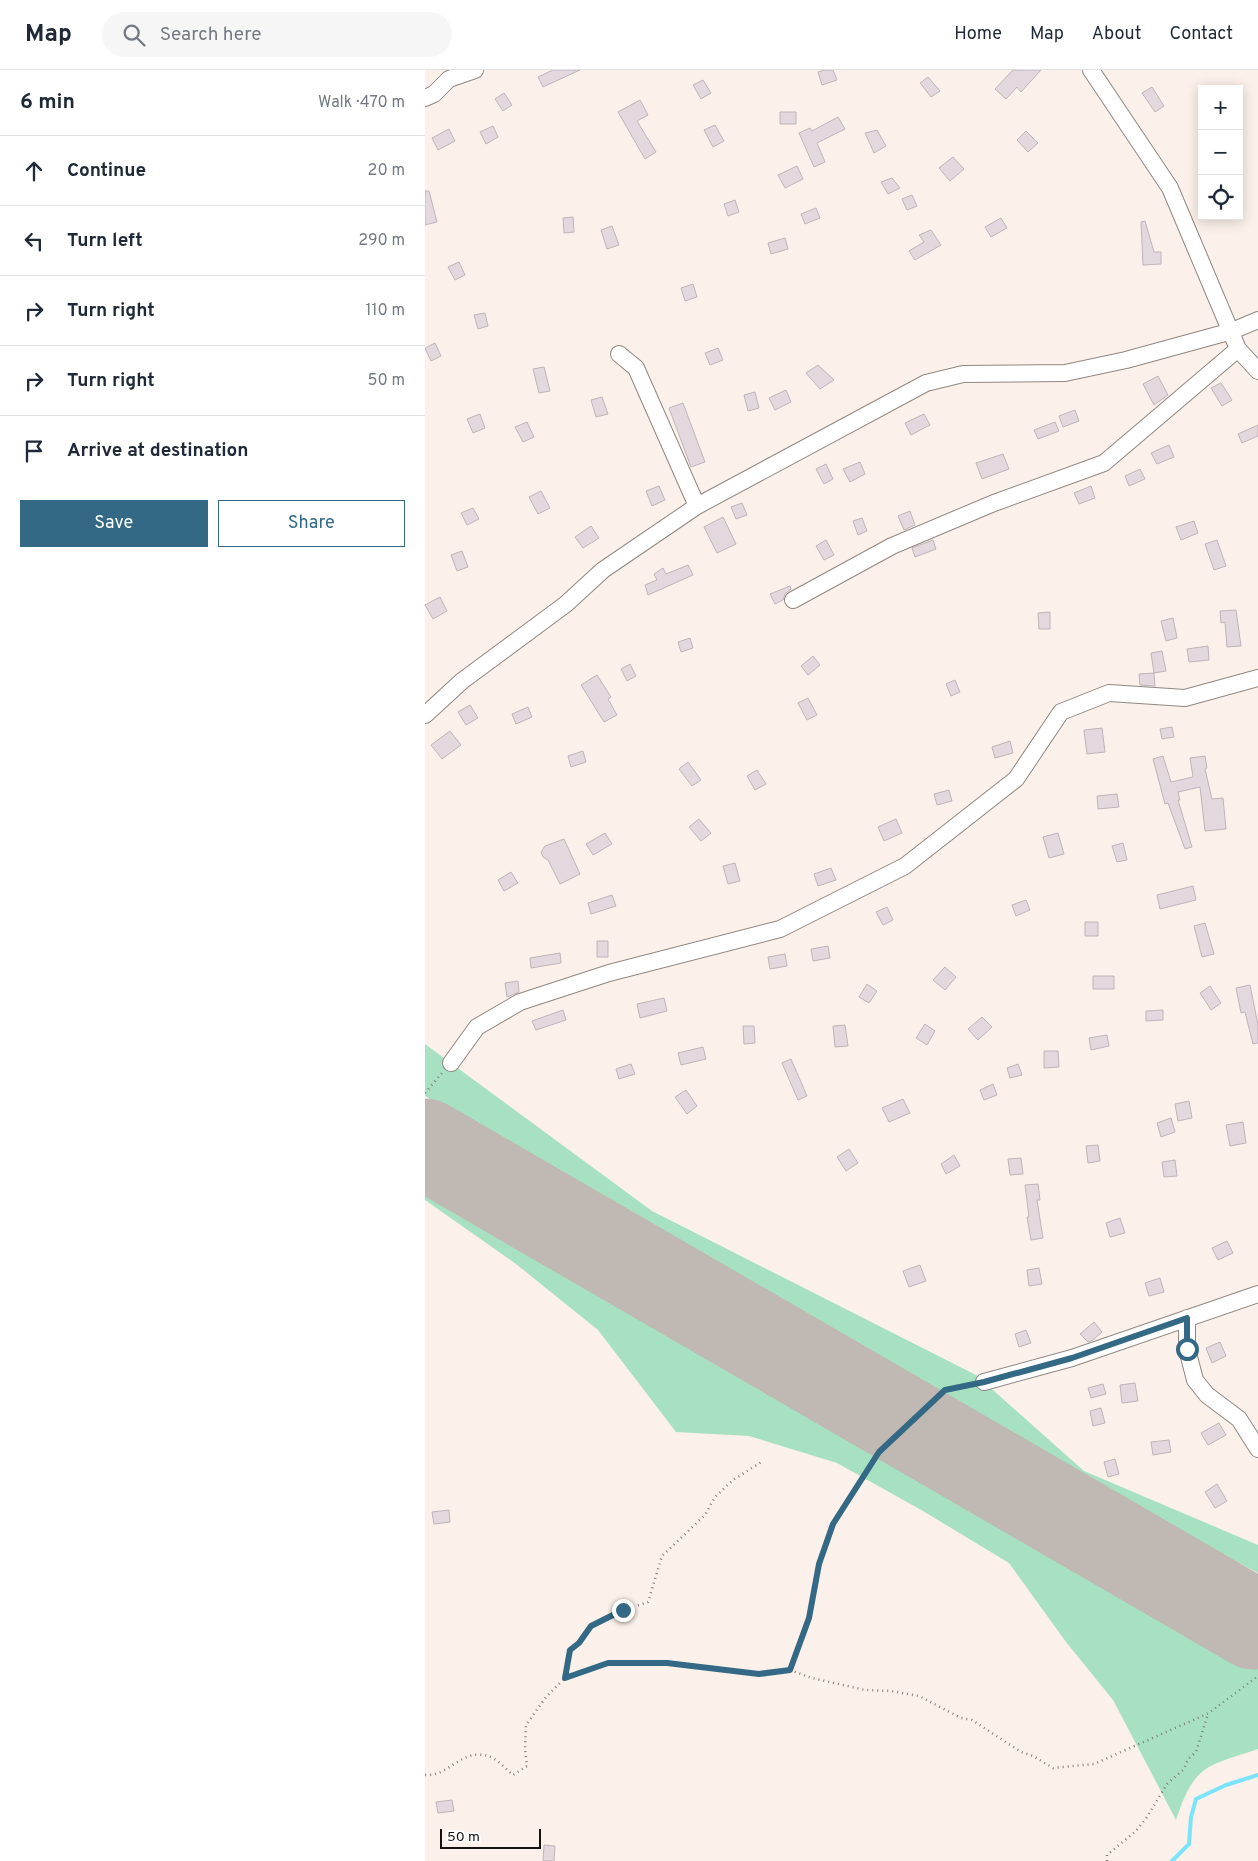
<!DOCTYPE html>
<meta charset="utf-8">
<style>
body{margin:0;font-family:Overpass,sans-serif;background:#f6f6f7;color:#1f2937}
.controls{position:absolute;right:15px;top:15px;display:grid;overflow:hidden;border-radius:0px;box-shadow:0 2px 12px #0003}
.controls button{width:45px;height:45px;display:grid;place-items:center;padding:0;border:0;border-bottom:1px solid #e0e1e3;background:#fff;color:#1f2937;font:25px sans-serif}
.scale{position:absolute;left:15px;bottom:12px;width:101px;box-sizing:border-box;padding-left:5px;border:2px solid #14110f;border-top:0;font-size:14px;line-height:18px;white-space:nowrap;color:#14110f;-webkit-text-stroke:4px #fff;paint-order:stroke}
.stop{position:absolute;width:15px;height:15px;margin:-11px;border:4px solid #336985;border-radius:50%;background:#fff}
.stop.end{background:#336985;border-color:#fff;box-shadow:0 1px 5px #0008}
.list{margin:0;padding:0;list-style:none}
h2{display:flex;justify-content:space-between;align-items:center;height:65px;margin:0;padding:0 20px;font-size:21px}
h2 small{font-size:16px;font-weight:400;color:#747a83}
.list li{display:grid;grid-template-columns:32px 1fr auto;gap:15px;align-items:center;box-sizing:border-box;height:70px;padding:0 20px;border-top:1px solid #e0e1e3}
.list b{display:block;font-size:19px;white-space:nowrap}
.list em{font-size:16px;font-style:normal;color:#747a83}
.actions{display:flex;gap:10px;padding:15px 20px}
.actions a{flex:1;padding:11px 0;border:1px solid #336985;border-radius:0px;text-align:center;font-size:18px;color:#336985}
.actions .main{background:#336985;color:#fff}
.icon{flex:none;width:28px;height:28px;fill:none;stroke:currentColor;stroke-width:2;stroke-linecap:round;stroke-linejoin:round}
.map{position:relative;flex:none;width:833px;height:1791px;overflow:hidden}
header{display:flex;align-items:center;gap:30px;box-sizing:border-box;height:70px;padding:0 25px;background:#fff;border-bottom:1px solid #e0e1e3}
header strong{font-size:24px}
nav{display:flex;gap:28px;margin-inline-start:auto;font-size:18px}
.search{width:350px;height:45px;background:#f6f6f7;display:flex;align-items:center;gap:12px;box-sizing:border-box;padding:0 18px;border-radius:28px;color:#747a83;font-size:19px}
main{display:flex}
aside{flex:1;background:#fff}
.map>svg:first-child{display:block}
.green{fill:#a8e1c2}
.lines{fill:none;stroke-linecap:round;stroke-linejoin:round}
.stream{stroke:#7ce3fd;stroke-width:4}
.runway{stroke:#c0b8b2;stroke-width:91}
.building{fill:#e3d8dd;stroke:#bfb4b9}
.street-casing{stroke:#908781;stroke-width:18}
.path{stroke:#857e7a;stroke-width:2.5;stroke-dasharray:1 4;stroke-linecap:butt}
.street{stroke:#fff;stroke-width:16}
.route{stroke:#336985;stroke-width:6}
</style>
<header>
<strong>Map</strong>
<div class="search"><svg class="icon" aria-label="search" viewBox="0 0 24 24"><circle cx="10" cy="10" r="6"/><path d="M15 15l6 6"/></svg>Search here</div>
<nav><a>Home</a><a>Map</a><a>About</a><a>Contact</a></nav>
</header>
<main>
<aside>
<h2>6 min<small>Walk · 470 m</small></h2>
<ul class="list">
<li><svg class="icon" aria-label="ahead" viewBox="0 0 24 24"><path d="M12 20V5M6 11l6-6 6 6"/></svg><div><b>Continue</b></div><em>20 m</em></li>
<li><svg class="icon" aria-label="left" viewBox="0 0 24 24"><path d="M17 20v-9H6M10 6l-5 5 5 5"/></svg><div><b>Turn left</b></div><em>290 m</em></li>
<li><svg class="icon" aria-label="right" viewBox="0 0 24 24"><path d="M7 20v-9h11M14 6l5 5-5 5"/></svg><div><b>Turn right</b></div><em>110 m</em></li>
<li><svg class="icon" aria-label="right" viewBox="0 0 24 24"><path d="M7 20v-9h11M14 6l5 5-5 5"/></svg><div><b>Turn right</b></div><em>50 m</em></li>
<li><svg class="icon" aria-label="arrive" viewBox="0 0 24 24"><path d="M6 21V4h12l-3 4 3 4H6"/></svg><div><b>Arrive at destination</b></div></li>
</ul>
<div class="actions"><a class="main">Save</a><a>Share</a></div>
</aside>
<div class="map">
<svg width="833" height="1791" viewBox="0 0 833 1791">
<rect width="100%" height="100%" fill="#fbf1ea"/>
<!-- green -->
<path class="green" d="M0,974L227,1141L551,1305L659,1401L833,1475V1503L575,1364L274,1190L0,1026Z
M0,1102C274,1269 554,1427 833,1585V1679C819,1684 796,1690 784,1697C765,1708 758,1730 751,1750L688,1630L641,1572L584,1493L498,1441L412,1393L324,1366L251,1362L173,1260L91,1194L0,1130Z"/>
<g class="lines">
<!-- stream -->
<path class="stream" d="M747,1791L764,1774L766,1747L771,1729L801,1715L833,1705"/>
<!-- runway -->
<path class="runway" d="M0,1074L829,1554"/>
</g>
<!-- building -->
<path class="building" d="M128,0H155L118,17L113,7Z
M399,0H408L412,10L397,15L393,2Z
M588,0H616L596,22L592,17L581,29L570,19Z
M503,7L515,21L506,27L495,13Z
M278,10L286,23L276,29L268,15Z
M727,17L739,36L730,42L717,23Z
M79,23L87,35L78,41L70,29Z
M215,30L223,45L212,51L231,82L220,89L193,42Z
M355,42H371V54H355Z
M413,47L420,59L392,73L400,92L389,97L374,63L385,58L387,61Z
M290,55L299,71L288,77L279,60Z
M68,56L73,67L61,74L55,62Z
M24,59L30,71L13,80L7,68Z
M452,60L461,76L449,83L440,63Z
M601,61L613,73L603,82L592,70Z
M528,87L539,99L525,111L514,98Z
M372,96L378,109L360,118L353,105Z
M467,108L475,118L463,124L456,112Z
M0,121H4L12,152L0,155Z
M487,125L492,136L482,140L477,129Z
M310,130L314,142L303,146L299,134Z
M391,138L395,148L380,154L376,144Z
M148,147L149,162L139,163L138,148Z
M576,148L582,158L566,167L560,157Z
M720,151L729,182H736V194L718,195L716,152Z
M187,156L194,175L182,179L176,160Z
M506,160L516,175L490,190L484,181L499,172L494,165Z
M360,168L363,179L346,184L343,173Z
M34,192L40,205L30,210L23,197Z
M268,214L272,227L260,231L256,218Z
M60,243L63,256L53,259L49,245Z
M10,273L16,286L6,291L0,278Z
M293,278L298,290L285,295L280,283Z
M393,295L409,310L395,319L381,303Z
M119,297L125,321L114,323L108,299Z
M733,306L743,325L729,335L718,314Z
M796,313L807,330L797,336L786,318Z
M361,320L366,332L350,340L344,328Z
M330,322L334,338L323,341L319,325Z
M177,327L183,344L171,347L166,330Z
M258,333L280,392L266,397L244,338Z
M650,340L654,351L638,357L634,346Z
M55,344L60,358L48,363L42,349Z
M499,344L505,355L486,365L480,353Z
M102,352L109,367L98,372L90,357Z
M630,352L634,361L613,369L609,360Z
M833,355V366L817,373L813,364Z
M744,375L749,387L732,394L726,383Z
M578,384L584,399L557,409L551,393Z
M435,392L440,404L425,412L418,399Z
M401,394L408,409L399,414L391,399Z
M715,399L720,409L704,416L700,406Z
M234,416L240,430L227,436L221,421Z
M666,416L670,428L654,434L649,423Z
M116,421L125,438L113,444L104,427Z
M317,433L322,445L311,449L306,437Z
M48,438L54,449L42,455L36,443Z
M485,441L490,455L479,460L473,446Z
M298,447L311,474L292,483L279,457Z
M437,448L442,461L433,465L428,451Z
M769,451L773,463L756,470L751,457Z
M166,456L174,468L158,478L150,467Z
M401,470L409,485L399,490L391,476Z
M508,470L511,479L490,487L487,478Z
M792,470L801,496L789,500L780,474Z
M37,481L43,497L32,501L26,485Z
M263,495L268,505L223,525L220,515L232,510L229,504L238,498L241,504Z
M365,516L366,519L360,524L358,530L350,534L345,524Z
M15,527L22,541L8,549L0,535Z
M811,540L816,576L802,577L800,552L796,553L795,541Z
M625,542V559H614L613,543Z
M748,548L752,568L741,571L736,551Z
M265,568L268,578L256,582L253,572Z
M783,576L784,590L764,592L762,579Z
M737,581L741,601L729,603L726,583Z
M388,586L395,595L383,605L376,596Z
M205,594L211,606L202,611L196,599Z
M729,603L730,616L715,615L714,604Z
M172,605L186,627L183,629L192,645L179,652L156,615Z
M530,610L535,622L526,626L521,614Z
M383,628L392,645L382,650L373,633Z
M45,635L53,648L41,655L33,642Z
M103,637L107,647L91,654L87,644Z
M747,657L749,667L737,669L735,659Z
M677,658L680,682L662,684L659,660Z
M25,661L36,675L17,689L6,675Z
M585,671L588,683L570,688L567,677Z
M158,681L161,692L146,697L143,686Z
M738,686L746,712L768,707L765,688L780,686L782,698L780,699L787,729L798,728L801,759L780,761L775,717L753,722L755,730H753L767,777L760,779L743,733L740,734L728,689Z
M263,692L276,710L267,716L254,699Z
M332,700L341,714L330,720L322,706Z
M524,720L527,731L512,735L509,724Z
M692,724L694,737L673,739L672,726Z
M274,749L286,763L276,771L264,757Z
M471,749L477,763L459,771L453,757Z
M180,763L187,774L168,785L161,774Z
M633,763L639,784L624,788L618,767Z
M139,769L155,804L135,814L123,790L118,787L116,782L120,776Z
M698,773L702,790L692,792L687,776Z
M310,793L315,811L303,814L298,796Z
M406,798L411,810L393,816L389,804Z
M86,802L93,813L79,821L73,810Z
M768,816L771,830L735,839L732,825Z
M187,825L191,836L166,844L163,833Z
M601,830L605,840L591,846L587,835Z
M462,837L468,850L458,855L451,842Z
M660,852H673V866H660Z
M780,853L789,884L777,887L769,856Z
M172,871H183V887H172Z
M403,876L405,888L388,891L386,879Z
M135,883L136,893L106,898L105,888Z
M360,884L362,896L345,899L343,887Z
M520,897L531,907L520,920L508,910Z
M668,906H689V919H668Z
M93,911L94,922L82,927L80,913Z
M442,914L452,921L444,933L434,927Z
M825,915L833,955V973L828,974L820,942L816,943L811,918Z
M785,916L796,933L786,940L775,923Z
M239,928L242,941L215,948L212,934Z
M138,940L141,950L111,960L107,951Z
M738,940V950L721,951V941Z
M557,947L567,957L553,970L543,959Z
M500,954L510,961L502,975L491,968Z
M420,955L423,976L410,977L408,956Z
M318,956H329L330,973L319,974Z
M682,965L684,976L666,980L664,968Z
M278,977L281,989L256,995L253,983Z
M619,981H633L634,997L619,998Z
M366,989L382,1026L373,1030L357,993Z
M206,994L210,1004L194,1009L191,999Z
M593,994L597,1005L585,1008L582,998Z
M568,1014L572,1025L559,1030L555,1020Z
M261,1020L272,1036L262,1044L250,1027Z
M478,1029L485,1043L464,1052L457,1038Z
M764,1031L767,1048L753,1051L750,1034Z
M746,1048L750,1062L736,1067L732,1053Z
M818,1052L821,1073L805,1076L801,1055Z
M673,1075L675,1091L663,1093L661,1076Z
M424,1079L433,1093L421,1101L412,1087Z
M529,1085L535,1096L521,1104L516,1094Z
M596,1088L598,1104L585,1105L583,1089Z
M750,1090L752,1106L739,1107L737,1092Z
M613,1114L615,1130H612L618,1168L606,1170L602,1147H604L600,1115Z
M695,1148L700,1163L685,1167L681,1153Z
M802,1171L808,1183L793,1190L787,1178Z
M495,1195L501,1211L484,1217L478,1201Z
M614,1198L617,1214L604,1216L602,1200Z
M735,1208L739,1222L724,1226L720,1213Z
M669,1252L677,1262L668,1270L663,1272L655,1264Z
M601,1260L606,1273L594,1277L590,1264Z
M795,1272L801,1286L787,1293L781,1278Z
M710,1313L713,1331L697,1333L695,1315Z
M678,1314L681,1324L666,1328L663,1318Z
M676,1338L680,1353L668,1356L665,1341Z
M794,1353L801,1365L783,1375L776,1363Z
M744,1370L746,1382L728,1385L726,1372Z
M690,1389L694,1404L683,1407L679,1392Z
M792,1414L802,1431L790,1438L780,1422Z
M24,1440L25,1452L9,1454L7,1442Z
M27,1730L29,1741L13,1743L11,1732Z
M119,1775L130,1776L129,1791H118Z"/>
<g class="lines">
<defs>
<path id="street" d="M666,0L745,118L813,279L833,301
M0,28L9,24L24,9L50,0
M194,284L211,298L272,436
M368,530L467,476L569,433L679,393L813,279
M0,645L37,611L141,534L178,500L272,436L501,313L538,304L640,303L701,290L807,261L833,250
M26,993L52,957L95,932L184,903L355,859L480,796L591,709L636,642L684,623L760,628L833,608
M762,1248V1279L770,1310L782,1325L814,1349L833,1379
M559,1312L647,1288L833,1224"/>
</defs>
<!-- street casing -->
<use href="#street" class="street-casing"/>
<!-- path -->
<path class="path" d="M0,1023L17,1003
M365,1600L387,1608L440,1620L466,1621L494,1626L536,1648L547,1650L596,1682L608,1686L628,1698L669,1694L784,1643L833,1606
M140,1608L183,1593H242L334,1604L365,1600L385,1548L394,1494L408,1453L437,1407L454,1382L520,1320L546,1315
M0,1705C24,1707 36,1678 63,1686C71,1688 81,1699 88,1705L102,1696L100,1679L101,1655L121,1627L140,1608L145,1581C154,1573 157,1565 165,1557C175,1547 208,1537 223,1532L237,1486L280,1445L290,1427L308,1410L338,1391
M682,1791V1785L711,1761L722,1747L742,1714L759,1699L763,1689L771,1682L783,1644"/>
<!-- street -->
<use href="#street" class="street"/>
</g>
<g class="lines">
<!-- route -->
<path class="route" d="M198,1540L166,1556L154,1573L145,1580L140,1608L183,1593H242L334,1604L365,1600L384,1548L394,1494L408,1454L454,1382L520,1320L559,1312L647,1288L762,1248V1279"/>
</g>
</svg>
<div class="controls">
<button>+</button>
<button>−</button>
<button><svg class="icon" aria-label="locate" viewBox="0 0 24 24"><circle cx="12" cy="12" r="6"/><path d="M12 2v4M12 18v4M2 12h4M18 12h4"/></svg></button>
</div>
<div class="scale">50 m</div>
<div class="stop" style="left:762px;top:1279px"></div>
<div class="stop end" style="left:198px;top:1540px"></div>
</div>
</main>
